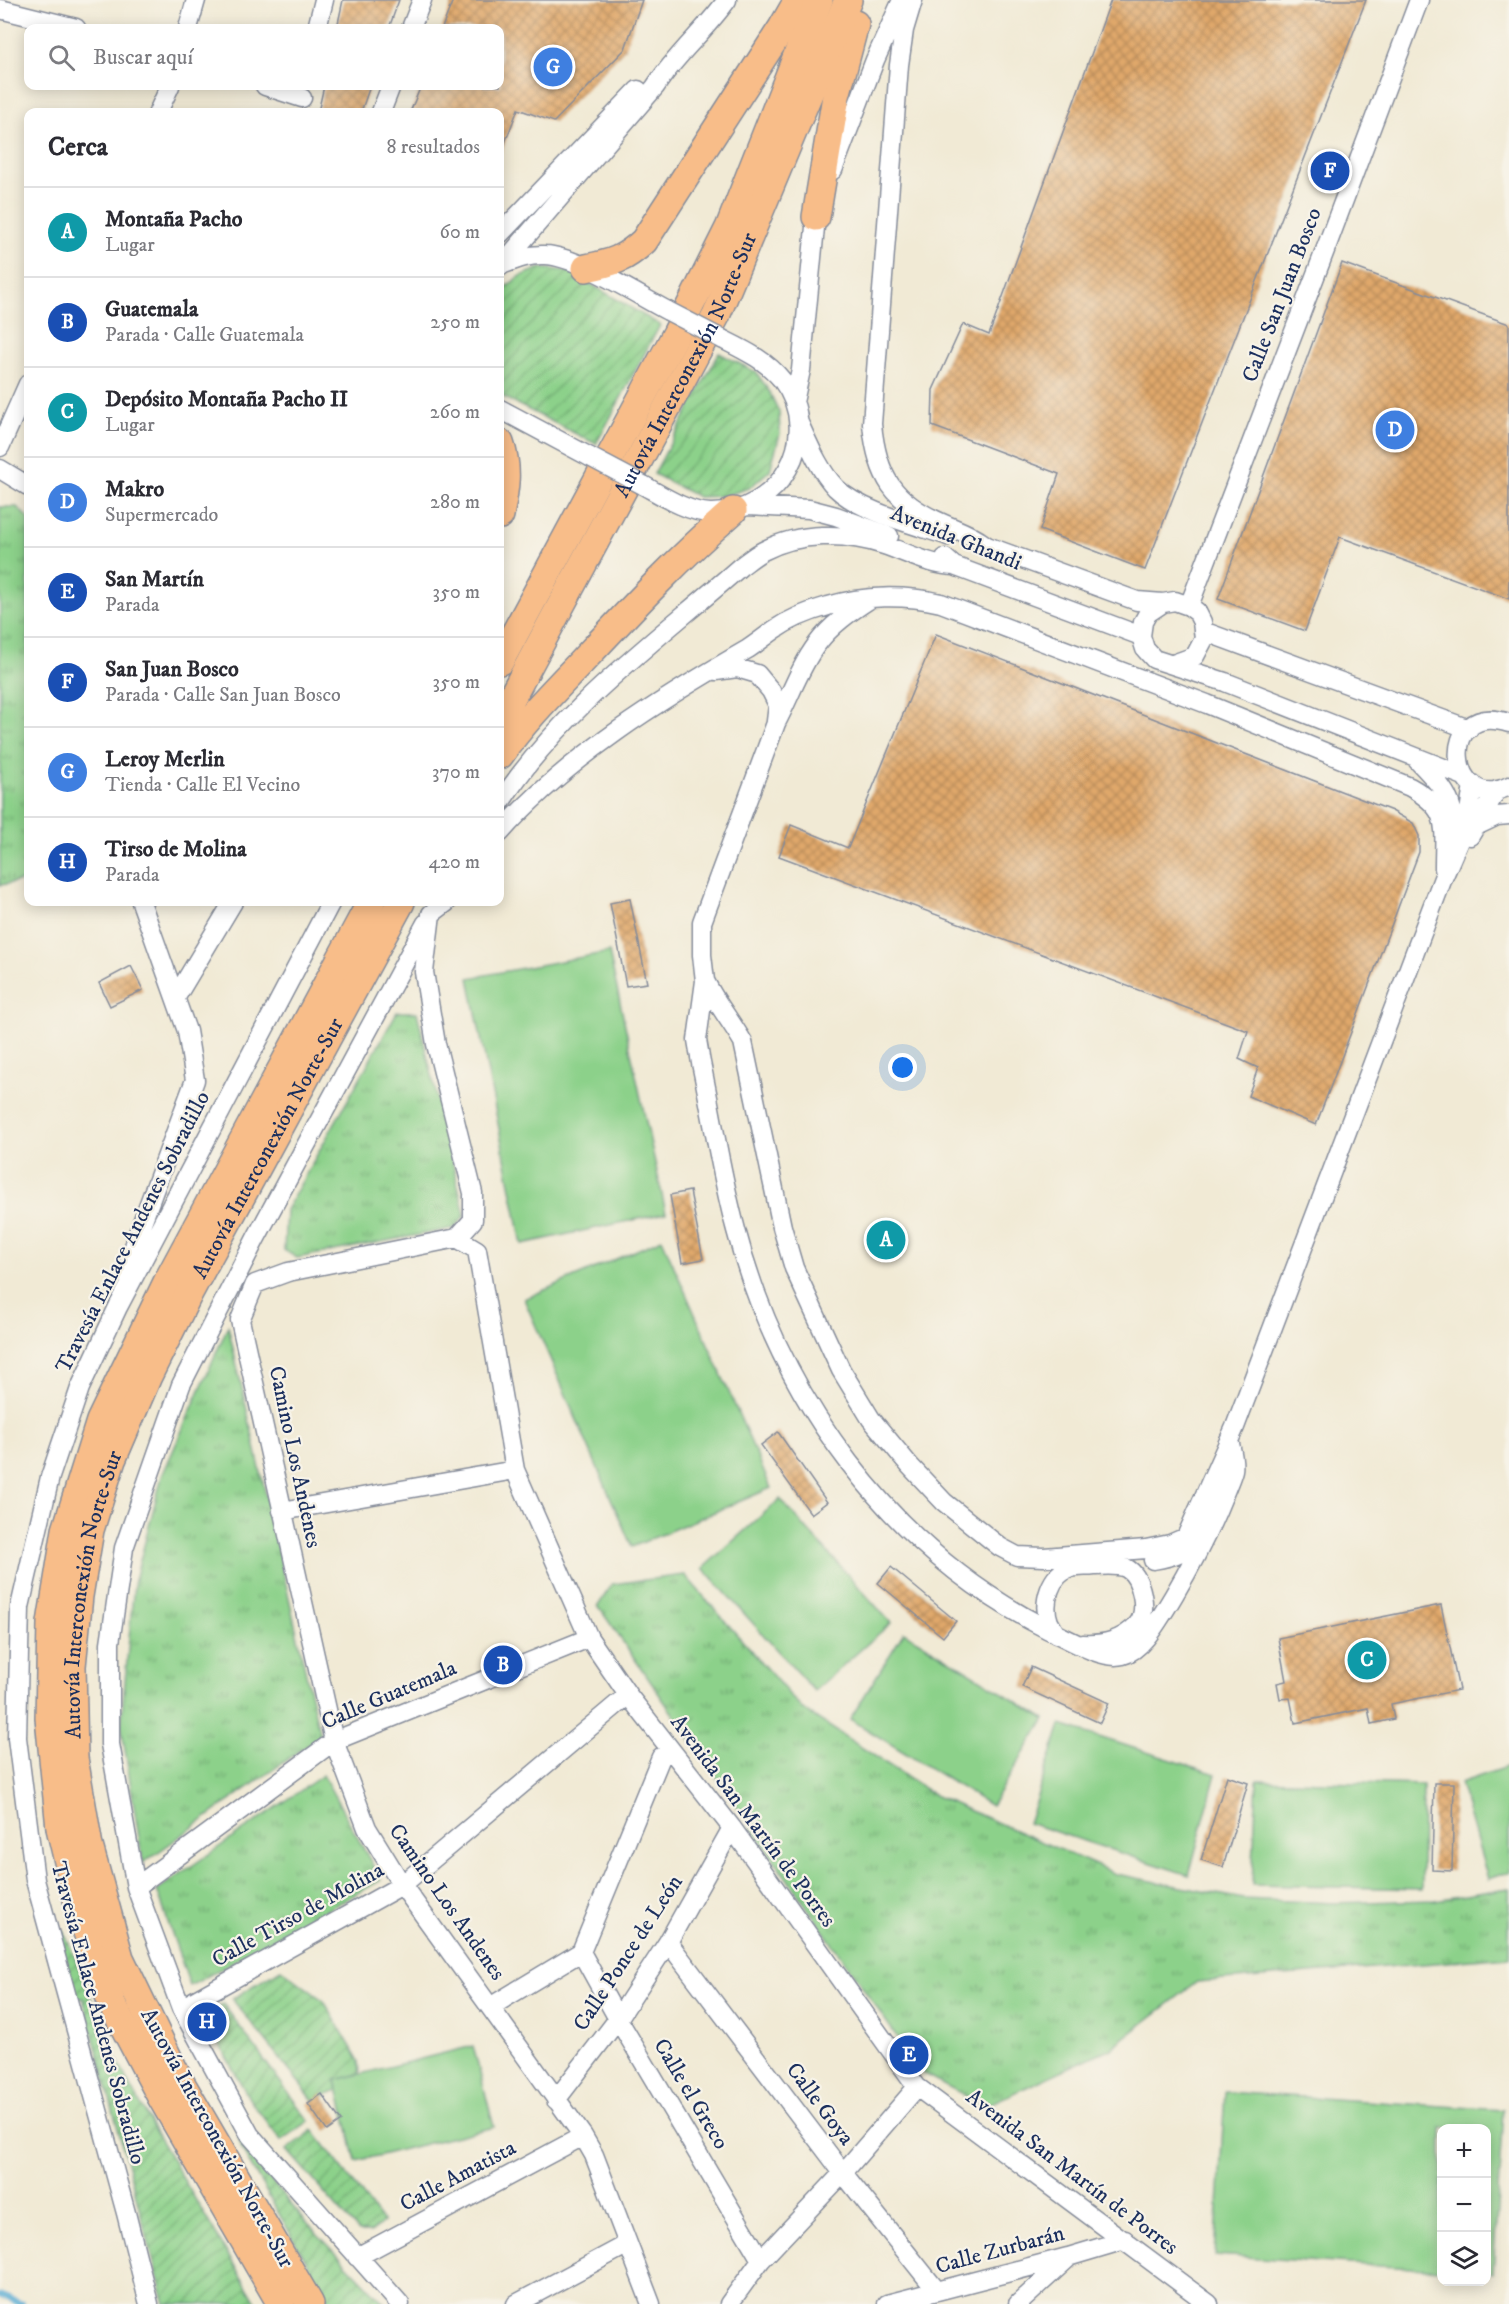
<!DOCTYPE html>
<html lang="es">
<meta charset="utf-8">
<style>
body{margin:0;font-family:"IM FELL DW Pica",serif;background:#f7f7f7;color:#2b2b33}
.controls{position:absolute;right:18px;bottom:18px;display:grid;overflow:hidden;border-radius:12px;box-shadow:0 3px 15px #0003}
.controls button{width:54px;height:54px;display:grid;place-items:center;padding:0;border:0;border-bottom:2px solid #e1e1e2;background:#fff;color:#2b2b33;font:30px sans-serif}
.you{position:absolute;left:903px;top:1068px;width:21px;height:21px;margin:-15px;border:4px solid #fff;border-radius:50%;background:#1a73e8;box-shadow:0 0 0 9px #1a73e833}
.badge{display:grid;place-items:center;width:39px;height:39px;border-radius:50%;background:#d93025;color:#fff;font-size:20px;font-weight:700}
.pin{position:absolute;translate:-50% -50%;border:3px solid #fff;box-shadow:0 2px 6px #0006}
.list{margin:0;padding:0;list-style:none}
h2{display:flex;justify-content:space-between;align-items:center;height:78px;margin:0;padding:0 24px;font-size:26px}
h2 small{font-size:20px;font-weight:400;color:#7c7c81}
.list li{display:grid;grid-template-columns:39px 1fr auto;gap:18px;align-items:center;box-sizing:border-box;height:90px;padding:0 24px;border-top:2px solid #e1e1e2}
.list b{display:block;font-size:22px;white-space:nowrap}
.list p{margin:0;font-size:20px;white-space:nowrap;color:#7c7c81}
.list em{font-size:20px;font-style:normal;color:#7c7c81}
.icon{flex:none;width:33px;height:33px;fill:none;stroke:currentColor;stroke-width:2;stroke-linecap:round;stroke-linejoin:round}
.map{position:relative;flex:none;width:1509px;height:2304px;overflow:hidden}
.search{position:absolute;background:#fff;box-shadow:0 3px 15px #0003;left:24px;top:24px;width:480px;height:66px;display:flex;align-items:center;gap:15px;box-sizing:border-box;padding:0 21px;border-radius:12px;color:#7c7c81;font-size:22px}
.panel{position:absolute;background:#fff;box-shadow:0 3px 15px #0003;left:24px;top:108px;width:480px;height:798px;border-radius:12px}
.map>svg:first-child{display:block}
.grass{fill:url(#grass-tufts);stroke:#548074;stroke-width:1.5}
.garden{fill:url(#garden-furrows);stroke:#548074;stroke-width:1.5}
.pitch{fill:#8cd18a;stroke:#548074;stroke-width:1.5}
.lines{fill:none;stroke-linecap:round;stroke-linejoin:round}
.stream{stroke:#57abd3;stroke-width:6}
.building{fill:url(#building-cross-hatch)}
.minor-casing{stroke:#868c9a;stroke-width:21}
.highway-casing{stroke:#868c9a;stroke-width:30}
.minor{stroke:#fff;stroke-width:18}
.highway{stroke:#f8bd89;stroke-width:27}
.minor-bridge-casing{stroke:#868c9a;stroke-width:21;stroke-linecap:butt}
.minor-bridge{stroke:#fff;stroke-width:18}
.labels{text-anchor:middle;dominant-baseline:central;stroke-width:4.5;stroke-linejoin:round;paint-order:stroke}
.street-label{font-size:22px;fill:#1b2f5e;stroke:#f7f3e8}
</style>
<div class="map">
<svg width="1509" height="2304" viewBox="0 0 1509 2304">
<defs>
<pattern id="grass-tufts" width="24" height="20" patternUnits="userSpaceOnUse" patternTransform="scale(1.5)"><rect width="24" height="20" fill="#8cd18a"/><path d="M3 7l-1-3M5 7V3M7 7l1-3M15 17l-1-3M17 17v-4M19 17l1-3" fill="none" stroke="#72aa74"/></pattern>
<pattern id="garden-furrows" width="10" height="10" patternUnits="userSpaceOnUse" patternTransform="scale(1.5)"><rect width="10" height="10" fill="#8cd18a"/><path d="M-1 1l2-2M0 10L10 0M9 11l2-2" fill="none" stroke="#72aa74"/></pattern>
<pattern id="building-cross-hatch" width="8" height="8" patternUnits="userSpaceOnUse" patternTransform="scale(1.5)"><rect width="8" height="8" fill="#e0a86a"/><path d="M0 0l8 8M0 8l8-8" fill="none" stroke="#b5895a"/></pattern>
</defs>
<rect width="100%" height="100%" fill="#f7f3e8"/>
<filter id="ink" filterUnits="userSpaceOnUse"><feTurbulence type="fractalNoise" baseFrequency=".0167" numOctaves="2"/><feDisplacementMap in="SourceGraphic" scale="12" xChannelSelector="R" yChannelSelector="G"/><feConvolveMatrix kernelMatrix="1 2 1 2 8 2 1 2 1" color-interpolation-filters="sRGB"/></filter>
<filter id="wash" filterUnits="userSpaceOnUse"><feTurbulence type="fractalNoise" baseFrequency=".008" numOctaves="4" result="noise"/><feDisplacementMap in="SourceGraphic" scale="24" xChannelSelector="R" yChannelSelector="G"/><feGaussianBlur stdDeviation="1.35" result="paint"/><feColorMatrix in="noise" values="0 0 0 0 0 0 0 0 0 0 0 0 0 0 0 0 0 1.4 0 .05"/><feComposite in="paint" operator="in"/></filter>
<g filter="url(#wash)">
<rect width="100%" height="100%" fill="#f1ead5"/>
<!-- grass -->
<path class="grass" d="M0,507H17L28,518V880L0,885Z
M397,1012H417L465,1215L455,1228L297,1258L284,1250L286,1210Z
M228,1326L320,1736L143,1863L121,1725L134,1584L162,1476Z
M685,1575L801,1708L936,1796L1116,1874L1243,1899L1333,1903L1435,1900L1509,1888V1957L1197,1982L1111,2048L985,2106L922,2073L598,1606L612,1584Z
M323,1775L381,1880L190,1986L157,1890Z"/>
<!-- garden -->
<path class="garden" d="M540,268L569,271L660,325L596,444L503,397L500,391V291L521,276Z
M719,353L756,372L769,391L779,412L780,434L770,470L749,488L724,496L698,497L654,474Z
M64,1931L111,2048L152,2126L257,2304H165L83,1998L76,2000L58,1935Z
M281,1969L324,2001L359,2061L360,2074L336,2080L338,2090L313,2100L232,1999Z
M223,2004L309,2121L281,2141L250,2100L207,2022L209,2015Z
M313,2130L383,2222L371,2232H359L287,2150Z
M238,2136L259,2166L305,2221L385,2304H331L242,2150Z"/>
<!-- pitch -->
<path class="pitch" d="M609,952L666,1213L522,1244L469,978Z
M662,1239L771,1488L632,1547L524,1299Z
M780,1499L891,1623L814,1691L703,1568Z
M904,1632L1045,1719L991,1806L850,1719Z
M1061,1725L1216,1774L1189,1875L1028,1823Z
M1509,1766V1872L1488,1879L1460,1783Z
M1257,1780L1423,1785L1422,1889L1252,1885Z
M473,2046L494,2127L356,2161L336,2080Z
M1225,2092L1503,2110L1493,2273L1486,2272V2128H1442L1441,2270L1215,2255Z"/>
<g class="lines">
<!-- stream -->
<path class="stream" d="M0,2295L22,2304"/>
</g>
<g id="blocks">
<!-- building -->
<path class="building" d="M343,0H399L389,28H337Z
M453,0H642L625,49L554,122L518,109L501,153L500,112H410L421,86H500V28H442Z
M1111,0H1366L1145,570L1040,530L1059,474L932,426L933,390L963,324L989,335Z
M324,86H370L361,112H318Z
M1342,263L1509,324V599L1340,537L1305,631L1218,599Z
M936,634L1392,811L1413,823L1419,836V852L1316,1125L1248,1096L1258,1068L1239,1059L1248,1031L779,856L791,825L848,848Z
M630,899L647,983L626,986L610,903Z
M131,966L143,990L110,1006L99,983Z
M690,1191L703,1259L682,1263L670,1195Z
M778,1432L827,1502L811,1514L761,1445Z
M891,1567L956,1621L943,1637L878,1583Z
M1441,1605L1459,1690L1391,1704L1394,1719L1371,1724L1368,1708L1295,1723L1290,1698L1280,1699L1277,1683L1286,1681L1278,1638Z
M1031,1667L1109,1703L1100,1723L1022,1687Z
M1227,1776L1248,1783L1223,1867L1201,1860Z
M1434,1783H1454L1452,1871L1432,1870Z
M322,2094L341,2121L327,2131L308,2104Z"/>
</g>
</g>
<g filter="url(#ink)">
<use href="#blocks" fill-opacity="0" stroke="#868c9a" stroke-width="1.5"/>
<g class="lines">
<defs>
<path id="minor" d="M913,0L904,30L899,65L872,424C877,476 893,502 942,523C958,530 973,535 987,546L1137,601L1163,603
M0,9L76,28
M188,28L196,0
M317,28L324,0
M411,28L422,0
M265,86L302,98
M158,112L170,86
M381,112L391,86
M833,170L875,60L902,0
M500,234L638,90
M504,264C517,259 530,254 545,255C577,256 637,295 668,311
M500,267L655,87C676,54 704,32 727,0
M794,402L801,370L816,217L819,208
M500,409L590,457
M799,423C809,445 819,470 836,488C859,511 916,525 948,536
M0,447L28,384
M0,469L28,486
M643,485C663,496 687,512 710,513C779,515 825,437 782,380C766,360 744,350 722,339
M748,506L809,509L836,516L889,536
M945,558L954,566L1141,636
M870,599C850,612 831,625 817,644C799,668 790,697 776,723L702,922V955L705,981L697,1040L701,1063C713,1119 721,1175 736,1230C780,1398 890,1549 1045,1628C1122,1667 1128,1673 1174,1595C1194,1561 1209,1532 1224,1494C1227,1486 1231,1478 1233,1470C1235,1461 1231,1449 1229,1440
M1189,606L1329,240L1419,0
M1203,631L1469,729
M1173,664L1195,656L1204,639L1202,622L1197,612L1189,606L1175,601L1163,603L1148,613L1143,622L1141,636L1145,649L1154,659L1225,682L1464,776
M716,671L737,668L757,674L771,691L778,705L776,721
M1509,723C1435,699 1449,817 1509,786
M1417,760C1440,784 1459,801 1452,837
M500,803C562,708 656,641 740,567C747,562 755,555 763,551C799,532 846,532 884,545C908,553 929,565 954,566
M1476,826L1497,816L1509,815
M500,833C565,759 663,698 748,649C757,643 766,636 774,630C790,619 810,611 828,606C864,595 905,595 941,603L1207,704L1410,787C1451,810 1444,825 1444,869
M1470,836L1497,790
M447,902L431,914L424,972L436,1044L473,1193V1220L457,1238L288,1272L255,1284L240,1320L334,1741L367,1828L402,1885L583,2136L594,2155L651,2304
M705,981C716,1003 731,1021 743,1042L782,1227L794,1268L841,1370L871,1419L910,1466L944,1502L1000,1547L1017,1556L1044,1557L1146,1549L1170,1544L1186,1537L1235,1427L1443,878L1468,820L1473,784
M176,997L233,902
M457,1238L477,1250L515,1470L589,1638L628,1695L732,1828L917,2087L1209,2304
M126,1275L137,1236L195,1080L187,1031L141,902
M282,1511L515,1470
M1153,1560C1172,1557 1191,1552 1199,1533
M1056,1634C1054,1630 1051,1626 1049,1622C1042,1603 1050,1574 1071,1568C1078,1566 1087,1567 1094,1566C1104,1566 1116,1564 1126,1568C1136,1573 1140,1585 1142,1595C1144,1605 1144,1617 1137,1625C1122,1641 1104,1645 1083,1644
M136,1887L334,1741L589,1638
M668,1942L843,2173L937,2291
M581,1952L618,2019L761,2260
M490,2007L581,1952L661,1757L670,1751
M181,2008L402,1885L628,1695
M556,2100L618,2019L668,1942L732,1828
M357,2257L583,2136
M149,2304L126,2213L35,1880L17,1738L20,1607L50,1477L80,1388L118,1307L331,902
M400,2304L250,2135L181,2008L136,1887L110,1744V1643L124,1548L181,1385L256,1238L426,923
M516,2304L628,2244
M729,2304L761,2260L843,2173L917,2087
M887,2304L1068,2257L1125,2240
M1018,2304L1067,2259"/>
<g id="highway">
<path d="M816,217L836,96L855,24"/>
<path d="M586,268C612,263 625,259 644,241L782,28L798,0"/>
<path d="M500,443C509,468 505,490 500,515"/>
<path d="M500,661L676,334L729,228L819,0"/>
<path id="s1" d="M500,719L716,316L848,0"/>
<path d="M500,755C525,719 557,688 587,656C634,606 681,556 733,511"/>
<path d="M281,2304L161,2097L112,2004L80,1912L60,1828L49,1718L51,1623L66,1530L100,1421L168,1280L371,902"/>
<path id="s2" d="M310,2304L177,2076L120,1958L89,1846L74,1758L72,1666L79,1596L90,1530L112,1460L148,1376L189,1293L401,902"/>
</g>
</defs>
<!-- minor casing -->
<use href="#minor" class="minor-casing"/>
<!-- highway casing -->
<use href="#highway" class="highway-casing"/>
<!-- minor -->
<use href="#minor" class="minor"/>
<!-- highway -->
<use href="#highway" class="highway"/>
<defs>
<path id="minor-bridge" d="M668,311L722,339
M590,457L643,485"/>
</defs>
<!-- minor-bridge casing -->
<use href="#minor-bridge" class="minor-bridge-casing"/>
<!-- minor-bridge -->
<use href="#minor-bridge" class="minor-bridge"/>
</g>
</g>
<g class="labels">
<!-- street labels -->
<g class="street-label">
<text transform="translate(1282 295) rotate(-69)">Calle San Juan Bosco</text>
<text stroke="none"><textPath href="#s1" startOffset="400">Autovía Interconexión Norte-Sur</textPath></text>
<text transform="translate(956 538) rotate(22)">Avenida Ghandi</text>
<text stroke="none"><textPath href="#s2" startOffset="1252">Autovía Interconexión Norte-Sur</textPath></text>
<text transform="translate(133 1232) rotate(-63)">Travesía Enlace Andenes Sobradillo</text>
<text transform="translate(295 1457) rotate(78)">Camino Los Andenes</text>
<text stroke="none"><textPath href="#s2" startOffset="766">Autovía Interconexión Norte-Sur</textPath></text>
<text transform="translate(389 1695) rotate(-23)">Calle Guatemala</text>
<text transform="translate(753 1821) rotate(53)">Avenida San Martín de Porres</text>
<text transform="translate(447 1902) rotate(55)">Camino Los Andenes</text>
<text transform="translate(298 1915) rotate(-29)">Calle Tirso de Molina</text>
<text transform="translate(628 1953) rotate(-57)">Calle Ponce de León</text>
<text transform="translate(98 2013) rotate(75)">Travesía Enlace Andenes Sobradillo</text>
<text transform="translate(691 2094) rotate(59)">Calle el Greco</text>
<text transform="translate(820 2104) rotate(53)">Calle Goya</text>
<text transform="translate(217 2138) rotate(61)">Autovía Interconexión Norte-Sur</text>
<text transform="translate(1072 2172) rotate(37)">Avenida San Martín de Porres</text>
<text transform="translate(458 2176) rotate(-28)">Calle Amatista</text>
<text transform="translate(1000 2250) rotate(-15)">Calle Zurbarán</text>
</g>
</g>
</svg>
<div class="controls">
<button>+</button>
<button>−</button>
<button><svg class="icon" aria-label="layers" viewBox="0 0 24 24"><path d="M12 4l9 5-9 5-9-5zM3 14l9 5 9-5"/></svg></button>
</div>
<div class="you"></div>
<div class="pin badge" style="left:886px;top:1240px;background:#0f9aa8">A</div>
<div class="pin badge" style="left:503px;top:1665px;background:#1a4fb4">B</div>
<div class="pin badge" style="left:1367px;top:1660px;background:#0f9aa8">C</div>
<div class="pin badge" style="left:1395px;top:430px;background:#3f7fe0">D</div>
<div class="pin badge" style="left:909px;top:2055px;background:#1a4fb4">E</div>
<div class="pin badge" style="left:1330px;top:171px;background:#1a4fb4">F</div>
<div class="pin badge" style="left:553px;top:67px;background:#3f7fe0">G</div>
<div class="pin badge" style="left:207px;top:2022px;background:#1a4fb4">H</div>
<div class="search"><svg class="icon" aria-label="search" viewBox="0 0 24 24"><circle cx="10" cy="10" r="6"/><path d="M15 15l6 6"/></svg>Buscar aquí</div>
<section class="panel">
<h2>Cerca<small>8 resultados</small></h2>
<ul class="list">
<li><span class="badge" style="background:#0f9aa8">A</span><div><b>Montaña Pacho</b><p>Lugar</p></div><em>60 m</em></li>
<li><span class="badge" style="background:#1a4fb4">B</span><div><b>Guatemala</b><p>Parada · Calle Guatemala</p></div><em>250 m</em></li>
<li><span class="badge" style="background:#0f9aa8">C</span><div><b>Depósito Montaña Pacho II</b><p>Lugar</p></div><em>260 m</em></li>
<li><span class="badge" style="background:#3f7fe0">D</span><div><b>Makro</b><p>Supermercado</p></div><em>280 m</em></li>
<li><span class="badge" style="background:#1a4fb4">E</span><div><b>San Martín</b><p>Parada</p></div><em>350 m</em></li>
<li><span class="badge" style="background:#1a4fb4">F</span><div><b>San Juan Bosco</b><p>Parada · Calle San Juan Bosco</p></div><em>350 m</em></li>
<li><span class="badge" style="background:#3f7fe0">G</span><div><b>Leroy Merlin</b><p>Tienda · Calle El Vecino</p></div><em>370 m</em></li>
<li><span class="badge" style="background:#1a4fb4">H</span><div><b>Tirso de Molina</b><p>Parada</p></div><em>420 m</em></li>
</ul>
</section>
</div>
